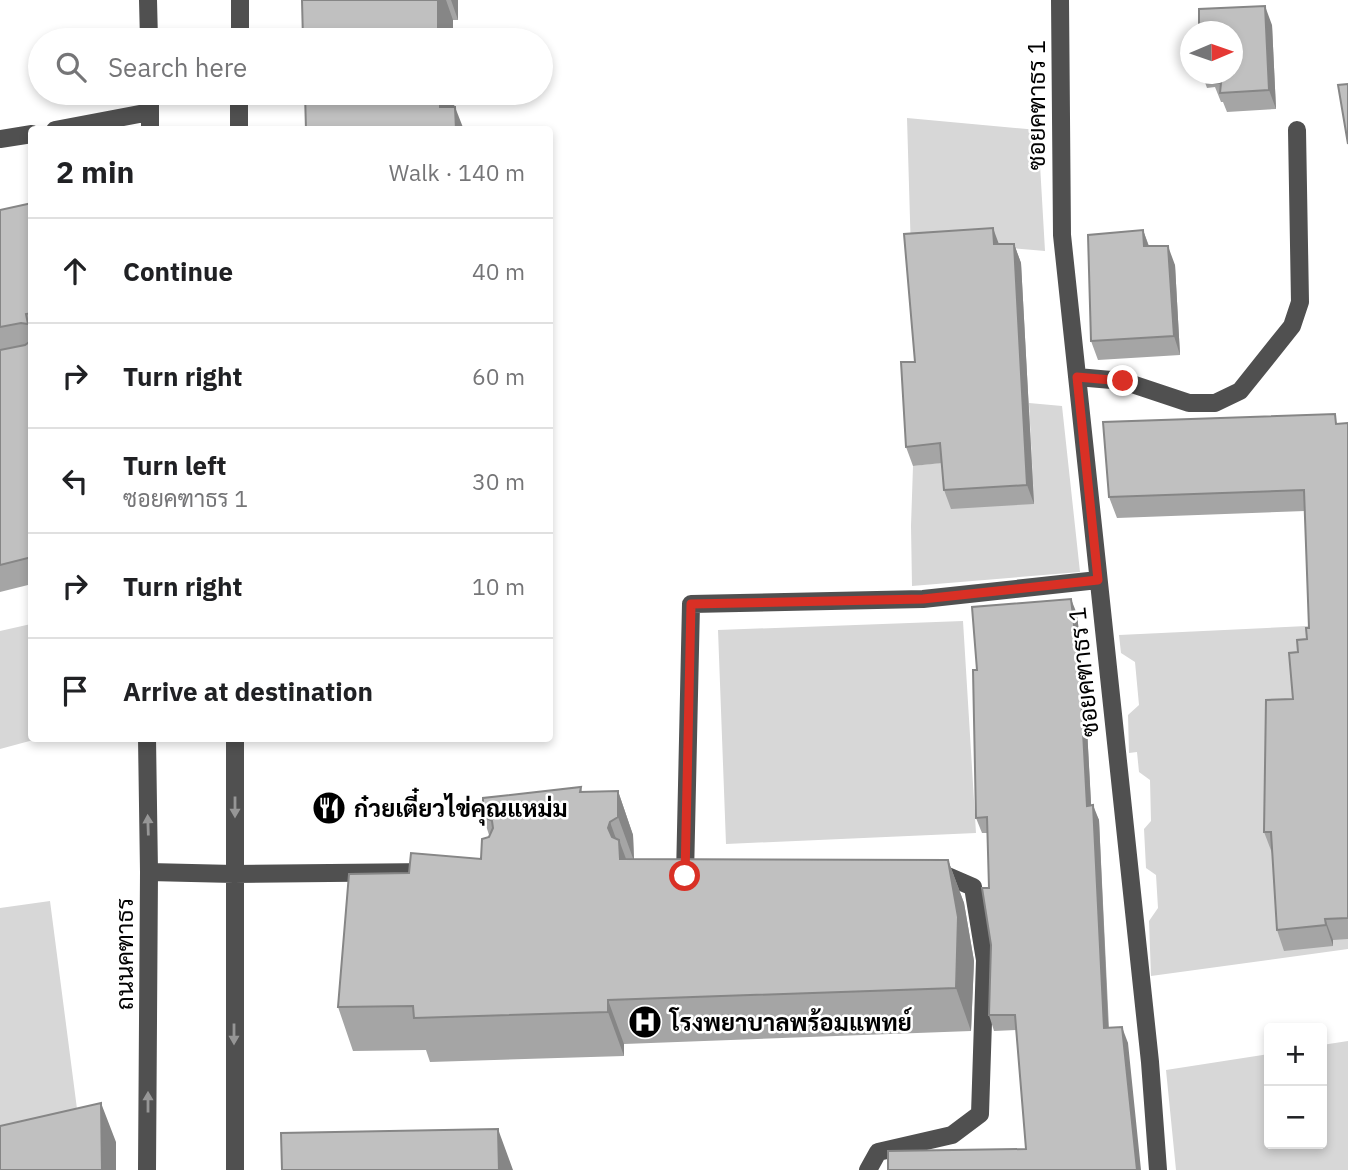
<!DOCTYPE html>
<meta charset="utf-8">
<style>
body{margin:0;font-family:"IBM Plex Sans",Sarabun,sans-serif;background:#f6f6f6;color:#202124}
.controls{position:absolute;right:21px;bottom:21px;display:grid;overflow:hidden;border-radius:7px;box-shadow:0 4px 10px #0003}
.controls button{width:63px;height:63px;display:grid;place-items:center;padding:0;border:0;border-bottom:2px solid #e0e0e0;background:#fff;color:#202124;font:35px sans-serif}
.compass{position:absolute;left:1180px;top:21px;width:63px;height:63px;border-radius:50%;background:#fff;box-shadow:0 4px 10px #0003;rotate:88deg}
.stop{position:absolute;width:21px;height:21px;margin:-16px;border:5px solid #d93025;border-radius:50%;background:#fff}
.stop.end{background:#d93025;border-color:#fff;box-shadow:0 2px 7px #0008}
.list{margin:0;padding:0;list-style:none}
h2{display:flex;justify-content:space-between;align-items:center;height:91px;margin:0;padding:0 28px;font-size:30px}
h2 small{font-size:23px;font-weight:400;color:#757577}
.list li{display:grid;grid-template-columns:46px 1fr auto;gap:21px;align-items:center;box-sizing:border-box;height:105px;padding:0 28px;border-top:2px solid #e0e0e0}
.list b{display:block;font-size:26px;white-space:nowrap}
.list p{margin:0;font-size:23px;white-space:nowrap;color:#757577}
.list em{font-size:23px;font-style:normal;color:#757577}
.icon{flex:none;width:38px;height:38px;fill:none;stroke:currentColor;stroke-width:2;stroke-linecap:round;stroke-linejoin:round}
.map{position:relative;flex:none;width:1348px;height:1170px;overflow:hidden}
.search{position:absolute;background:#fff;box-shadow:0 4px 10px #0003;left:28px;top:28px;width:525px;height:77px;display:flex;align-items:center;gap:18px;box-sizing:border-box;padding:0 24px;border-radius:38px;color:#757577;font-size:26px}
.panel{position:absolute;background:#fff;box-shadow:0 4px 10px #0003;left:28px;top:126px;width:525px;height:616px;border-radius:7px}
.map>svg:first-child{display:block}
.green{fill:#d7d7d7}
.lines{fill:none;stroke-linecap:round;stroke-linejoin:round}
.minor{stroke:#505050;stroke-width:18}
.wall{fill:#a5a5a5}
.shaded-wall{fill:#868686}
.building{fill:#c0c0c0;stroke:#868686;stroke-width:2}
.oneway{fill:#969696}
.route{stroke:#d93025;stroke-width:9}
.labels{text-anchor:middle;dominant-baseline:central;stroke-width:5;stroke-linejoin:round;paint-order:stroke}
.street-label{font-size:24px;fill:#000;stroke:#fff}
.poi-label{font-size:24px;font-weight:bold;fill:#000;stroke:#fff;text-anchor:start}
</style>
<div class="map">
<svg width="1348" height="1170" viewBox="0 0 1348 1170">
<rect width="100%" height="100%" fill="#fff"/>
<!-- green -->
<path class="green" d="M907,118L1038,130L1045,251L1000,247L911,253Z
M1029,403L1062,406L1080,572L912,586L911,526L913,466L947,462L1034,503Z
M963,621L976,833L726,844L718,630Z
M31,624L32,738L37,739L0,749V631Z
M1348,624V949L1151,976L1149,921L1158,908L1156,875L1146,868L1144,829L1151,821L1150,780L1139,772L1137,752L1129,753L1128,715L1139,705L1135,662L1121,653L1119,635Z
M50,901L80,1132L0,1153V908Z
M1348,1041V1170H1176L1166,1070L1269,1054V1144H1322V1045Z"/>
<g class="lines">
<!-- minor -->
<path class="minor" d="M148,0L149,40
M1060,0L1062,235L1150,1062L1158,1170
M240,40V0
M150,93V130
M55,130L150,112
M239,130V93
M0,139L32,134
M1077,377L1123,381L1189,403H1215L1240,391L1292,326L1300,302L1297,130
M147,738L149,872L147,1170
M149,872L234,874L431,872
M691,876H685L691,604L923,599L1098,580
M235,1170V738
M868,1170L878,1152L952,1135L980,1114L985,960L973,887L936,871"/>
</g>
<!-- wall -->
<path class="wall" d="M302,0H458V20H453Z
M1272,25L1276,109L1227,112L1223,102H1221L1215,87L1207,88L1202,74H1233Z
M32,203V584L0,592V210Z
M1143,230L1149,246L1175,265L1180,355L1098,360L1091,341Z
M999,244H1014L1021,263L1034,504L951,509L944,490L942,463L913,466L906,447L915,362Z
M1348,423V939L1333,940V946L1284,951L1277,930L1272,853L1264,832L1293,699L1298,652L1307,639L1309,628L1305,511L1117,518L1109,497L1339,424Z
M1077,614L1085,691L1091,805L1099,820L1109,1028L1128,1043L1026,1149L1016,1030L994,1031L989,1015L991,945L987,833H982L976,818L977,670Z
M581,787L582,792L618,791L633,835L634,859L948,860L964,903L974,961L971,1031L624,1044V1056L430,1062L426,1050L353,1051L338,1007L409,873L481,859L489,835L483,816Z"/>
<!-- shaded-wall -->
<path class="shaded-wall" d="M438,0H446L453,20V40H438Z
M451,0H458V20Z
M1265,6L1272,25L1276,109L1269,90Z
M440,93H454L455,130L440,107Z
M455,107L464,130H456Z
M993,228L1000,247L994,244Z
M1143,230L1150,250L1144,246Z
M1014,244L1021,263L1034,504L1027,485Z
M1168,246L1175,265L1180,355L1174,336Z
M1071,599L1077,614L1085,691L1092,821L1087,806Z
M618,791L633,835L634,861L618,817Z
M1093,805L1099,820L1109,1043L1104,1028Z
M610,822L619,847V840L635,883L636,902L608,828Z
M948,860L964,903L974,961L971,1031L956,988Z
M1325,919L1333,940V946L1326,925Z
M608,1000L624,1044V1056L608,1012Z
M1122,1027L1128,1043L1141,1170H1137Z
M101,1103L116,1142V1170H102Z
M498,1129L513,1170H499Z"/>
<!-- building -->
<path class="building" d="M302,0H438V40H303Z
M1265,6L1269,90L1220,93L1221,83H1214V74H1233V32H1199V9Z
M1348,84V144L1338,85Z
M305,93H440V107H455L456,130H306Z
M32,203V313L26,314L28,324L21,323L0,327V210Z
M993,228L994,244H1014L1027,485L944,490L940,443L906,447L901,362H915L904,234Z
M1143,230L1144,246H1168L1174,336L1091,341L1088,235Z
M32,340V557L0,565V350L25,345Z
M1335,414L1336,424L1348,423V918L1325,919L1326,925L1277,930L1271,832H1264L1266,700L1293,699L1289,653L1298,652L1297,640L1307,639L1306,628H1309L1304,490L1109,497L1103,422Z
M1071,599L1080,676L1087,806L1093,805L1104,1028L1122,1027L1137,1170H888V1151L1026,1149L1015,1015H989L991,945L982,888H989L987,817L976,818L973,670H977L972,607Z
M581,787L580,792L618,791V817L610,822L608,828L612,837L619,840L620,859L948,860L958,917L956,988L608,1000V1012L414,1018L413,1006L338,1007L349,874L409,873L411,853L481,859L482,839L489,837L493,828L492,821L483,816V798Z
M101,1103L102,1170H0V1126Z
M498,1129L499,1170H282L281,1133Z"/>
<!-- one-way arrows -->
<defs><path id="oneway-solid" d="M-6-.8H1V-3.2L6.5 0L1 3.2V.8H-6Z" transform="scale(1.75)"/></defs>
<g class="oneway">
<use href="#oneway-solid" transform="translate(235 807) rotate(90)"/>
<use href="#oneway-solid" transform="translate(148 825) rotate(-92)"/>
<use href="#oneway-solid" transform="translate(234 1034) rotate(90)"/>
<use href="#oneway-solid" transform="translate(148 1102) rotate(-90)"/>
</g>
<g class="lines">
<!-- route -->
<path class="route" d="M685,876L691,604L923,599L1098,580L1077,377L1123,381"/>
</g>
<!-- icons -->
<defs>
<symbol id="restaurant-disc" viewBox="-11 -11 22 22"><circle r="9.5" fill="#000" stroke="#fff"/><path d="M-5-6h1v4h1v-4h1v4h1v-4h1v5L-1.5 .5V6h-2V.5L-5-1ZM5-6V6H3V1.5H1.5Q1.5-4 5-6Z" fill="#fff"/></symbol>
<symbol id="hospital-disc" viewBox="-11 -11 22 22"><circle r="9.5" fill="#000" stroke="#fff"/><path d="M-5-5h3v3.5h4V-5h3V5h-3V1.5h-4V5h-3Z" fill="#fff"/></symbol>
</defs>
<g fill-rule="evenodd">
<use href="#restaurant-disc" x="310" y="789" width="38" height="38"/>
<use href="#hospital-disc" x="626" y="1003" width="38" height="38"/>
</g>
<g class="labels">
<!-- street labels -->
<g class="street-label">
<text transform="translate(1036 105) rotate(-90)">ซอยคฑาธร 1</text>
<text transform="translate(1083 672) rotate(-96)">ซอยคฑาธร 1</text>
<text transform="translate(124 954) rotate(-90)">ถนนคฑาธร</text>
</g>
<!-- poi labels -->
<g class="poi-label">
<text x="354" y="808">ก๋วยเตี๋ยวไข่คุณแหม่ม</text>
<text x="670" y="1022">โรงพยาบาลพร้อมแพทย์</text>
</g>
</g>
</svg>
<div class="controls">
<button>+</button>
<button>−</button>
</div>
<svg class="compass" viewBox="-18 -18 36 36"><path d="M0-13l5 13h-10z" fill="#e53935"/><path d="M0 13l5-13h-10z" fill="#757577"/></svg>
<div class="stop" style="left:685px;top:876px"></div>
<div class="stop end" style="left:1123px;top:381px"></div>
<div class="search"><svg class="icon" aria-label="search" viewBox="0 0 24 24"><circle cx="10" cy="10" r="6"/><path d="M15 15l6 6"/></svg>Search here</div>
<section class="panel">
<h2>2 min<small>Walk · 140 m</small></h2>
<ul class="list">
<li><svg class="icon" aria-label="ahead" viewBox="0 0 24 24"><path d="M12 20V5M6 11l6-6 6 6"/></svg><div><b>Continue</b></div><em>40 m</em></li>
<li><svg class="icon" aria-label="right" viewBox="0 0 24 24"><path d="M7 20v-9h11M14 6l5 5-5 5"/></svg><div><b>Turn right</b></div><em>60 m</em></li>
<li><svg class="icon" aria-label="left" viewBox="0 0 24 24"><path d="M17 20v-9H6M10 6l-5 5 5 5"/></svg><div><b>Turn left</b><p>ซอยคฑาธร 1</p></div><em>30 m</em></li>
<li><svg class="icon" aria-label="right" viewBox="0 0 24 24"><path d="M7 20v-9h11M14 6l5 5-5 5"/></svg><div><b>Turn right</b></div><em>10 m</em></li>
<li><svg class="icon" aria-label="arrive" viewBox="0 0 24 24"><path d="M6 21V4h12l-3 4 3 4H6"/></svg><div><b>Arrive at destination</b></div></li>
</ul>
</section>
</div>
